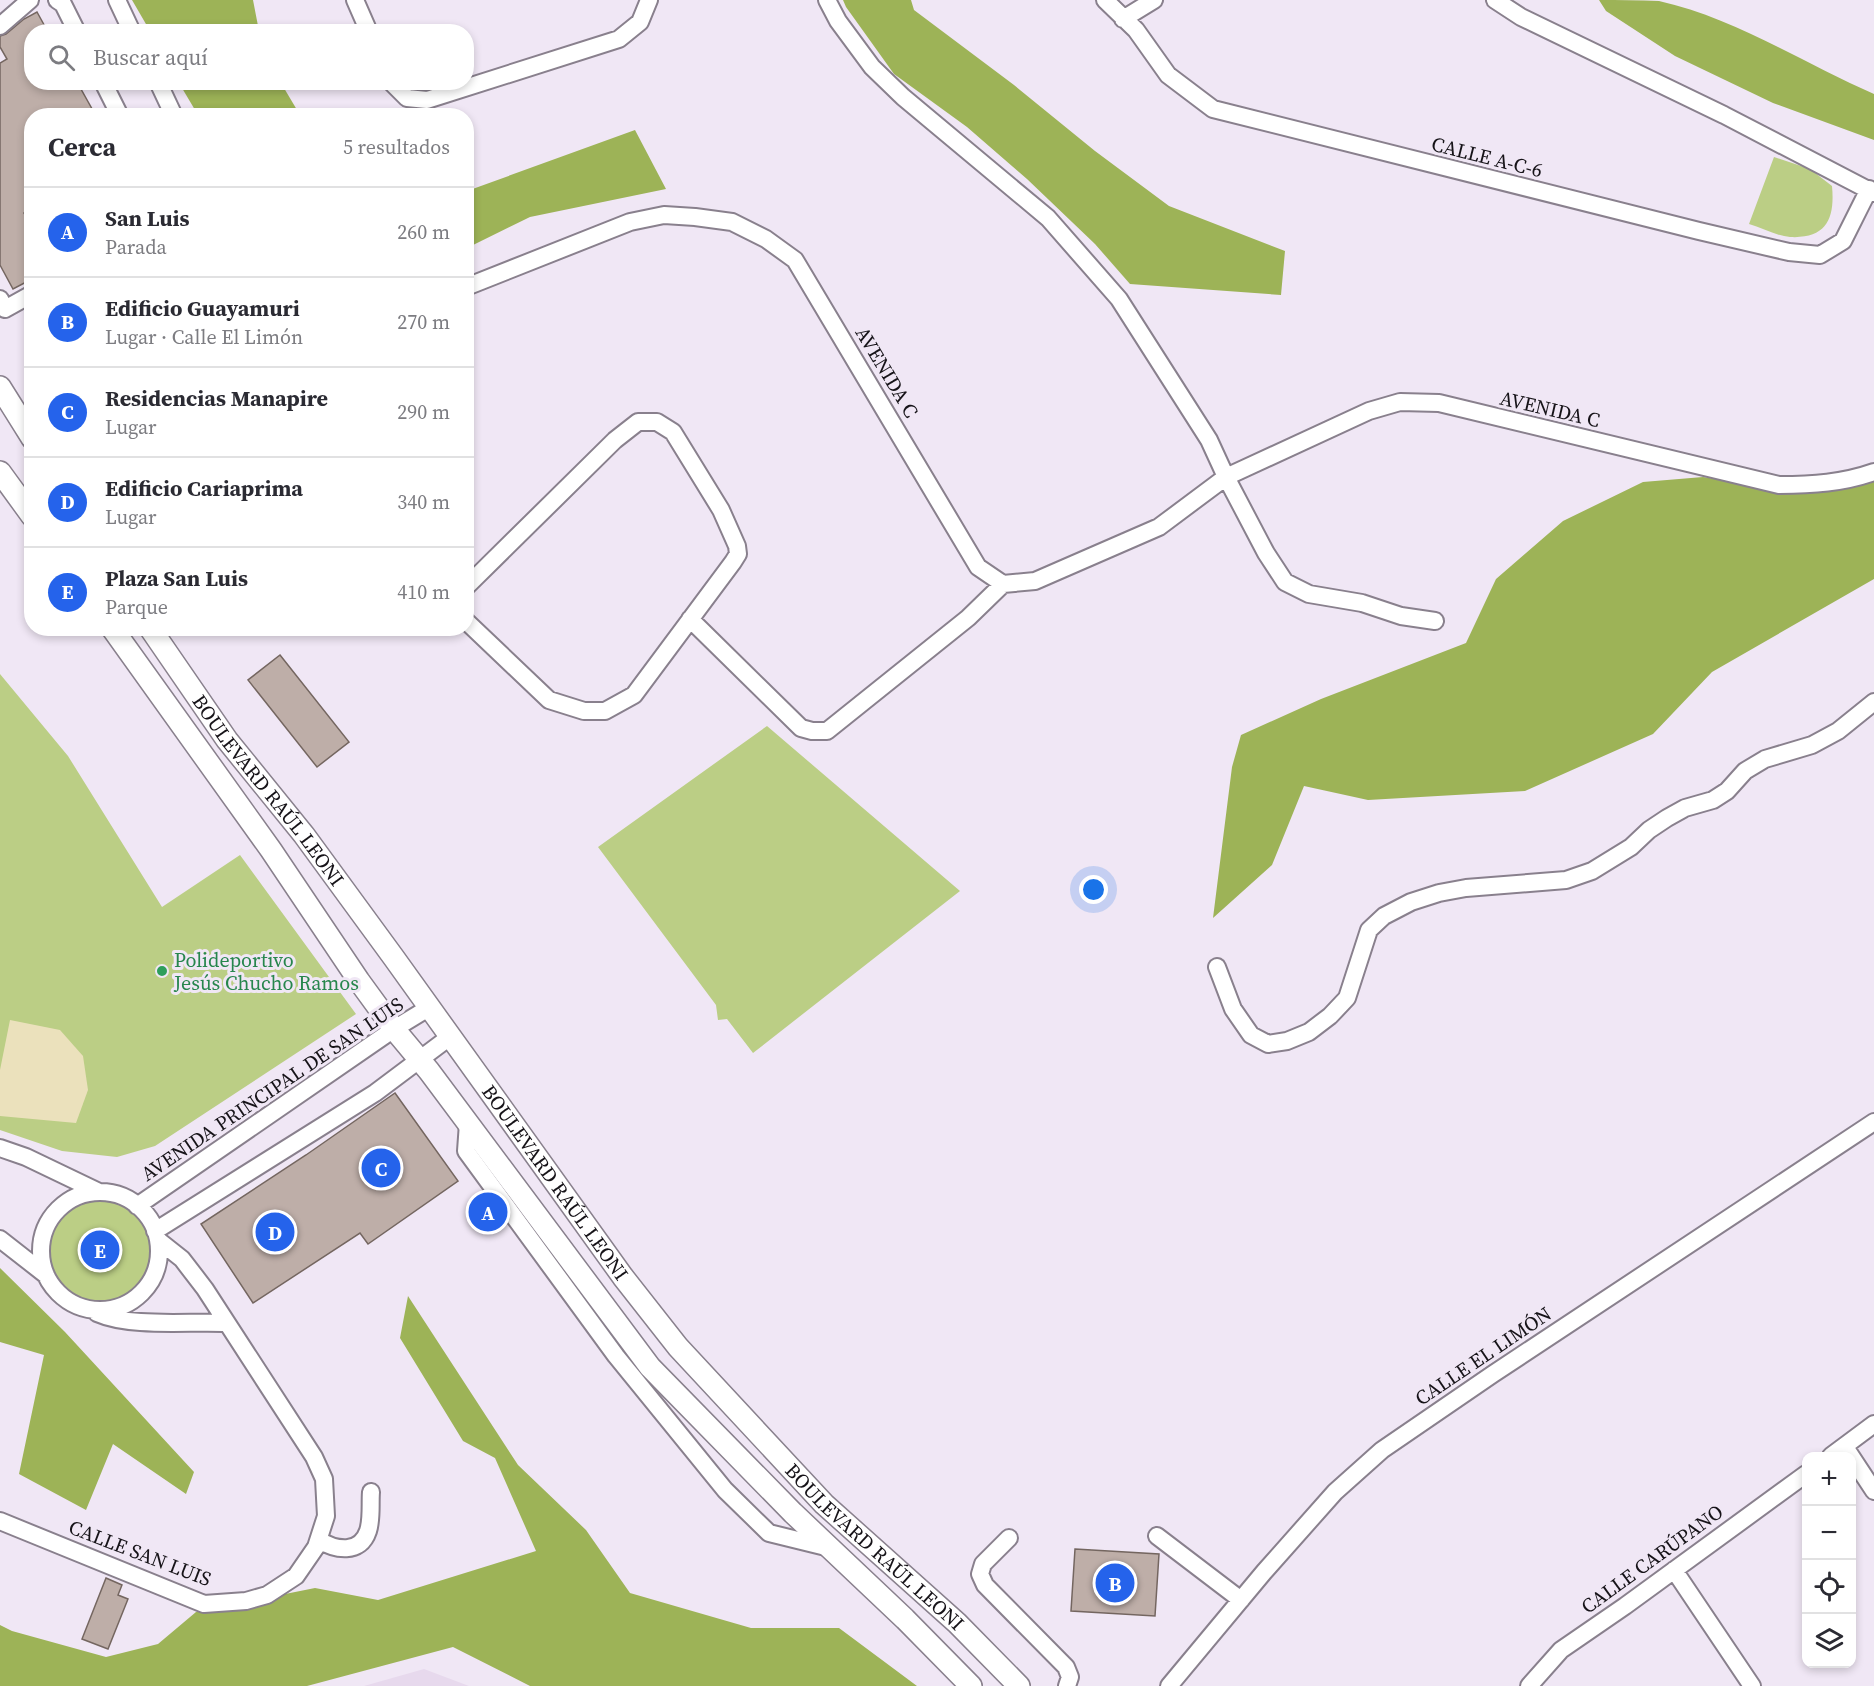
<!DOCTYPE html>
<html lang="es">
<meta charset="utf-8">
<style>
body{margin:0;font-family:"Source Serif 4",serif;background:#f7f7f7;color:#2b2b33}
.controls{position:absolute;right:18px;bottom:18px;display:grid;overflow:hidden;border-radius:12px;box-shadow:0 3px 9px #0003}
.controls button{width:54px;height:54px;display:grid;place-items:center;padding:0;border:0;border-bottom:2px solid #e1e1e2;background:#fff;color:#2b2b33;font:30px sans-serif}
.you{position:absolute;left:1094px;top:890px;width:21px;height:21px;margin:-15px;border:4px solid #fff;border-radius:50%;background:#1a73e8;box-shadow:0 0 0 9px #1a73e833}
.badge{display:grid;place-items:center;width:39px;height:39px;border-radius:50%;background:#2563eb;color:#fff;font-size:20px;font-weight:700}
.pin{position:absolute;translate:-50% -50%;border:3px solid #fff;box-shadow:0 2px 6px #0006}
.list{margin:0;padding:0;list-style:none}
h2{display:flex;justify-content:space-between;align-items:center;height:78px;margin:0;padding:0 24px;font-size:26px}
h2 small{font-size:20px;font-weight:400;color:#7c7c81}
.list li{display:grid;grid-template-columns:39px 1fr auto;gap:18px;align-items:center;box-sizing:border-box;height:90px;padding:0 24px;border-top:2px solid #e1e1e2}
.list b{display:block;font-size:22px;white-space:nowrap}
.list p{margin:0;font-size:20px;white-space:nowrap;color:#7c7c81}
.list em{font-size:20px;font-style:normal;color:#7c7c81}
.icon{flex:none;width:33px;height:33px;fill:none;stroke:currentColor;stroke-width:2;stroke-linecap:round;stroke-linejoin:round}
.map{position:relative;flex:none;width:1874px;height:1686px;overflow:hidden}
.search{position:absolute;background:#fff;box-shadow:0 3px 9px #0003;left:24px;top:24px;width:450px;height:66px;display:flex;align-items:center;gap:15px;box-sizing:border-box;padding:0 21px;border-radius:24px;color:#7c7c81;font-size:22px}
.panel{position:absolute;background:#fff;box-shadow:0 3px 9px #0003;left:24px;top:108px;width:450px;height:528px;border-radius:24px}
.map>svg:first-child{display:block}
.built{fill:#e7d9ed}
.green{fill:#bbce85}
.forest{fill:#9db357}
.sand{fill:#ebe1bc}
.building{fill:#beaea8;stroke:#746660;stroke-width:1.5}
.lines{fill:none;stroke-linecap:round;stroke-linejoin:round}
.minor-casing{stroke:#89808d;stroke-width:20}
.major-casing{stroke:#89808d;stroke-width:24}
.minor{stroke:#fff;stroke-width:16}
.major{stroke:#fff;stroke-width:21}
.leisure-dot{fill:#2e9e5b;stroke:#f0e7f5;stroke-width:2}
.labels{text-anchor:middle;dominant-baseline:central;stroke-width:6;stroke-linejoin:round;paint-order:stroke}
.street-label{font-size:20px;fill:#161318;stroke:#f0e7f5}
.leisure-label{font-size:20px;fill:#27864d;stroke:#f0e7f5;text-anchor:start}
</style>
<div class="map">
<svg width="1874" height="1686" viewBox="0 0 1874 1686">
<rect width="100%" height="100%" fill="#f0e7f5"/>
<!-- built -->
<path class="built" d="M424,1669L469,1686H364Z"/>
<!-- green -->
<path class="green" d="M1774,157L1810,169L1832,186C1835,218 1827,239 1790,237C1777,236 1762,228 1749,224Z
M0,674L68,756L162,907L240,855L356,1014L155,1146L117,1157L62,1151L0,1130Z
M767,726L960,891L753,1053L727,1019L718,1020L716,1005L598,847Z
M41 1251a59 59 0 1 1 118 0a59 59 0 1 1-118 0Z"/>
<!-- forest -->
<path class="forest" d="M132,0H253L259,31H150Z
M843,0H911L914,10L1014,85L1095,151L1169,206L1285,251L1281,295L1130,284L1095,244L1027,179L967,127L894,74L846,7Z
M1599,0C1618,0 1640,0 1659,1C1735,18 1803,63 1874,94V140L1773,103L1675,56L1606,11Z
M179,83H281L300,115H198Z
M635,130L666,189L530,217L467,248V191Z
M1874,475V579L1712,672L1653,734L1525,791L1368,800L1304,786L1272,865L1213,918L1232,767L1241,735L1321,699L1466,643L1496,579L1563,521L1643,482L1703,477L1778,489Z
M0,1268L65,1332L194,1472L186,1494L113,1444L86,1510L19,1474L44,1355L0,1342Z
M408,1296L518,1465L586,1530L630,1593L751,1628H839L917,1686H530L453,1647L307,1686H0V1625L12,1631L106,1657L158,1644L196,1612L315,1588L378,1600L536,1551L495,1458L463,1441L400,1338Z"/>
<!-- sand -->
<path class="sand" d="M10,1020L60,1030L83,1056L88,1090L76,1123L0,1116V1070Z"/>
<!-- building -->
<path class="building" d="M37,12L48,32H32V82H77L96,116H32V209L24,213L32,226V279L13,289L0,265V63L7,59L0,47V36L6,34L24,19Z
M280,655L349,742L317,767L248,680Z
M395,1093L458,1181L368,1244L360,1233L253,1303L201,1224L306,1155Z
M1075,1549L1159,1554L1155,1616L1071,1611Z
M106,1578L122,1585L118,1595L128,1599L108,1649L82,1639Z"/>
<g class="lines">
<defs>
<path id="minor" d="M57,0L63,4L77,32
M117,0L132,32
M355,0L369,32
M1105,0L1136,30L1168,75L1213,109L1699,231L1789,252L1820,255L1843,241L1869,189
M1495,0L1521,17L1724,115L1874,193
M1123,19L1154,0
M0,26L30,0
M103,82L120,116
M158,82L174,116
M391,82L407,98L427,100L619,39L640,22L649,0
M466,287L630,222L664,215L695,217L732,222L766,239L795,260L978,567L1003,584L1035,581L1159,527L1226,477L1209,440L1119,299L1048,218L903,97L872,67L838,21L827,0
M0,299L5,309L32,294
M466,587L615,440L638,422H657L673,432L721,510L737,546L738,554L733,562L634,695L605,711H584L549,700L466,621
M690,619L801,728L812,731H827L968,618L1003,584
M1435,621L1401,616L1362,603L1309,594L1285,582L1266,553L1226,477L1369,411L1400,402L1439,403L1779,485C1812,485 1843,483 1874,472
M1217,967L1233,1009L1251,1035L1268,1044L1287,1041L1309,1032L1330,1016L1347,998L1369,930L1384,916L1411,902L1439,893L1466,888L1566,880L1592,871L1631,847L1649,830L1667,818L1685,808L1713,800L1727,791L1745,771L1765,759L1812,745L1838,731L1874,702
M468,1123L466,1151L616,1356L725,1490L769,1533L830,1548
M0,1148L26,1157L99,1192
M41 1251a59 59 0 1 1 118 0a59 59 0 1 1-118 0Z
M137,1206L394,1029L430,1007
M155,1231L375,1093L451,1036
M0,1239L46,1275
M97,1313C131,1328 189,1321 227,1323
M1845,1447L1874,1491
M1831,1456L1874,1424
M0,1521L204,1604L246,1601L267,1595L296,1576L316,1547L326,1516L324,1479L314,1457L205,1289L182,1259L158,1240
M1157,1536L1241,1600
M1009,1538L983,1564L980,1574L985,1585L1066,1667L1070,1677L1067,1686
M319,1540C335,1550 360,1555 368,1531C372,1519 370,1504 371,1492
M1674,1570L1752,1686
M1169,1686L1264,1572L1335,1492L1382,1450L1493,1374L1874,1122
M1529,1686L1561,1650L1625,1606L1806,1474"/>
<g id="major">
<path d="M0,387L32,438"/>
<path d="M0,472L32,516"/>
<path d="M112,628L271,850L359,981L394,1029L429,1071L650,1367L793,1513L905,1619L971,1686"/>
<path id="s1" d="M150,628L227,740L304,835L394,958L623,1277L678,1347L824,1504L957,1623L1019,1686"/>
</g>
</defs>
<!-- minor casing -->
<use href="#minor" class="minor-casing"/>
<!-- major casing -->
<use href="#major" class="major-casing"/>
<!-- minor -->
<use href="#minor" class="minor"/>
<!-- major -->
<use href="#major" class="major"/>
</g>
<!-- markers -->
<circle class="leisure-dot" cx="162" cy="971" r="6"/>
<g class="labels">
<!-- street labels -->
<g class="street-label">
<text transform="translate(1487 157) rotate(14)">CALLE A-C-6</text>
<text transform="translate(887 372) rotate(59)">AVENIDA C</text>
<text transform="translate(1550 409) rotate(13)">AVENIDA C</text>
<text stroke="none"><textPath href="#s1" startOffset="201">BOULEVARD RAÚL LEONI</textPath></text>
<text transform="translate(272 1089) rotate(-34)">AVENIDA PRINCIPAL DE SAN LUIS</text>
<text stroke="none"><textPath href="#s1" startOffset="687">BOULEVARD RAÚL LEONI</textPath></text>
<text transform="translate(1483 1356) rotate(-34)">CALLE EL LIMÓN</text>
<text stroke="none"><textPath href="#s1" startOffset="1173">BOULEVARD RAÚL LEONI</textPath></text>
<text transform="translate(140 1553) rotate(21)">CALLE SAN LUIS</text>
<text transform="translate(1652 1559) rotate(-36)">CALLE CARÚPANO</text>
</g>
<!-- leisure labels -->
<g class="leisure-label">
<text x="174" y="960">Polideportivo<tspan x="174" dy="23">Jesús Chucho Ramos</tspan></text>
</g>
</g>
</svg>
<div class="controls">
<button>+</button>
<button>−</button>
<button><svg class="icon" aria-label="locate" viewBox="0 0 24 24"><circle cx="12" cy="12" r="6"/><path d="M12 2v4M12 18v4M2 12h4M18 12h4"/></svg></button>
<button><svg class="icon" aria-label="layers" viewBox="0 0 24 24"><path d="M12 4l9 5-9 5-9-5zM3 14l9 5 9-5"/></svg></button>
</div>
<div class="you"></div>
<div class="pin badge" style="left:488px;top:1212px">A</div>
<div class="pin badge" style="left:1115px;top:1583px">B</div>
<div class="pin badge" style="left:381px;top:1168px">C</div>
<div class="pin badge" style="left:275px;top:1232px">D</div>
<div class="pin badge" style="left:100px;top:1250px">E</div>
<div class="search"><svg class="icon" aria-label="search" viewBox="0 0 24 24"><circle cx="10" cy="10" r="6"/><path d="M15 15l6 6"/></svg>Buscar aquí</div>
<section class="panel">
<h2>Cerca<small>5 resultados</small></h2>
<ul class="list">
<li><span class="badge">A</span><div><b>San Luis</b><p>Parada</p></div><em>260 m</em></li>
<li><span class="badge">B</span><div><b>Edificio Guayamuri</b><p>Lugar · Calle El Limón</p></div><em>270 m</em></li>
<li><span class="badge">C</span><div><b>Residencias Manapire</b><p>Lugar</p></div><em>290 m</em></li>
<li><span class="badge">D</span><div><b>Edificio Cariaprima</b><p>Lugar</p></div><em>340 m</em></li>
<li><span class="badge">E</span><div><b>Plaza San Luis</b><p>Parque</p></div><em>410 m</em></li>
</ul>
</section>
</div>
